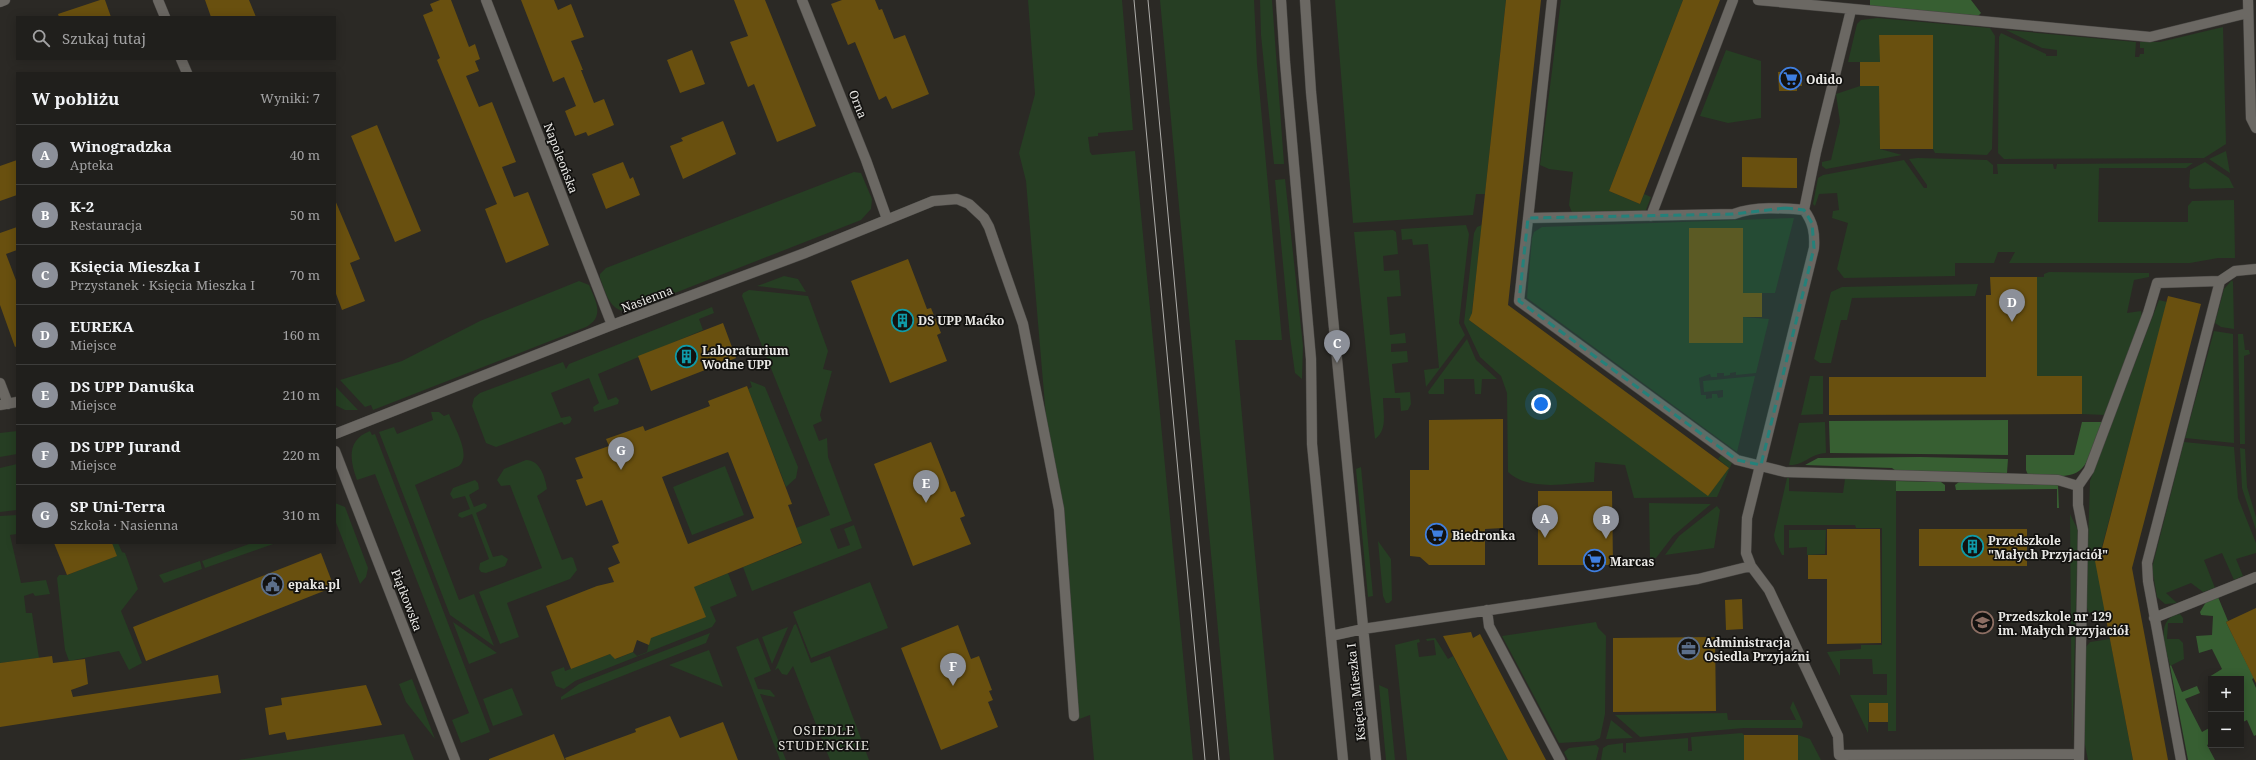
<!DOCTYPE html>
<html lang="pl">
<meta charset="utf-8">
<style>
body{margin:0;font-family:"Noto Serif",serif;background:#2d2c29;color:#f1f3f6}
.controls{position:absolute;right:12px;bottom:12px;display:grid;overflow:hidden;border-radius:0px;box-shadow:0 2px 10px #0003}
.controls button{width:36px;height:36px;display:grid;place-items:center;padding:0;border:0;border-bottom:1px solid #3d3d3b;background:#201f1c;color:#f1f3f6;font:20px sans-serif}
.you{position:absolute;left:1541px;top:404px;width:14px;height:14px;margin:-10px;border:3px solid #fff;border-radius:50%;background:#1a73e8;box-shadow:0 0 0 6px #1a73e833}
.badge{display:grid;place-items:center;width:26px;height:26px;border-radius:50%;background:#8c9099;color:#fff;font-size:13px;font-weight:700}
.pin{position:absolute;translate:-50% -33px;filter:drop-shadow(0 1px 2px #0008)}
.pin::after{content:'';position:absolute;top:21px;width:14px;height:12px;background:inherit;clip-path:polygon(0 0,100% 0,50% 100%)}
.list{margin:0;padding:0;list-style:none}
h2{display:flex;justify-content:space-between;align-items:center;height:52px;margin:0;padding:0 16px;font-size:17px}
h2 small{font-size:13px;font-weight:400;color:#a2a2a3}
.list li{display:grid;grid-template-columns:26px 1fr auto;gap:12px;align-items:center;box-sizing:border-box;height:60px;padding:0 16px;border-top:1px solid #3d3d3b}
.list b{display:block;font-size:15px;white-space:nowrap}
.list p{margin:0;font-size:13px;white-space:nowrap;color:#a2a2a3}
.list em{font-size:13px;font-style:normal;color:#a2a2a3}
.icon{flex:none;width:22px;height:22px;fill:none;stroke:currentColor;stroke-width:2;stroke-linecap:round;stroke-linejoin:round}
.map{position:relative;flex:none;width:2256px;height:760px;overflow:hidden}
.search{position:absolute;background:#201f1c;box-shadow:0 2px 10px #0003;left:16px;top:16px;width:320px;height:44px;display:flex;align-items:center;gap:10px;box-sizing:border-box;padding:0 14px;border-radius:0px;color:#a2a2a3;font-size:15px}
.panel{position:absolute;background:#201f1c;box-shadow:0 2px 10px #0003;left:16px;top:72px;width:320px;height:472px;border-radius:0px}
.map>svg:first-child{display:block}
.green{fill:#263e23}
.forest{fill:#375f32}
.building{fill:#69500f;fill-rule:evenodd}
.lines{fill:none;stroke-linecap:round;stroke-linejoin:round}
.minor-casing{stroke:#474542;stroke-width:11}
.minor{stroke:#6b6863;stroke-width:10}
.tram{stroke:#aeadaa;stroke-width:1}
.marked{fill:#25817a;fill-opacity:0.2;stroke:#25817a;stroke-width:3;stroke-dasharray:8 5;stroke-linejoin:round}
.labels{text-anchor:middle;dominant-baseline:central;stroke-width:3.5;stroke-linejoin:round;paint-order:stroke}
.poi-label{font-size:12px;font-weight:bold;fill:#e9e8e5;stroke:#131210;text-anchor:start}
.street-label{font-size:12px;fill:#e9e8e5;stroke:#131210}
.neighbourhood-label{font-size:13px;letter-spacing:1px;fill:#e4e1dc;stroke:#131210}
</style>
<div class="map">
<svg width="2256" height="760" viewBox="0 0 2256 760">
<rect width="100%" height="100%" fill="#2b2925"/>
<!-- green -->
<path class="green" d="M1028,0H1122L1133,130L1098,133V136L1088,137L1090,152L1092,155L1135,151L1193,760H1094L1090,715L1074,721L1070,649L1051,476L1026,181L1019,153L1035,94Z
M1160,0H1254L1257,64L1282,340H1235L1274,760H1230Z
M1260,0H1272L1284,164H1274L1261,35Z
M1335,0H1506L1485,194H1476L1473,215L1353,223Z
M1561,0H1683L1609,191L1640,204L1644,194L1651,197L1646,210L1643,212L1573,215L1569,205L1573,172L1549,169L1540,165Z
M1877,18L1990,28L1995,36L1992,149L1987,155L1935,153L1933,149V35H1880V62H1848L1857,24L1861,20Z
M2223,27L2226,144L2204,158L2004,159L1998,153L1999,37L2001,33L2046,54V56H2057V50L2042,48L2006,30L2136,42L2135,57H2139L2140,54H2144V48H2140V42H2160Z
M1726,50L1761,61V118L1728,123L1700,116Z
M1860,86H1879L1880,149L1902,155L1826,169L1822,166V162L1831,160L1840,122L1836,94Z
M2226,151L2230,173L2209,159Z
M1918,158L1987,160L1993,165V174H1998L1997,164H2053L2054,169H2056L2057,164L2193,163L2186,168H2099L2098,222H2188V206L2192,201L2234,200L2235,258H2218L2190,263H2009L2015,252H1998L1994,263H1955V276L1844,278L1837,269L1848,223L1832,218L1833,211L1839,210L1837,193L1819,194L1815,206L1813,204L1818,178L1823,175L1904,160L1924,188H1927V185L1909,159Z
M2205,162L2229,178L2234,188L2191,189L2189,187L2190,170Z
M854,172L861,173L872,199L871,209L861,220L629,311C610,313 606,293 600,278V274L606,268Z
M1285,179L1303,346L1302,379L1295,373L1290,337L1275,180Z
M1794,218L1775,293H1743V228L1689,229V343H1743V317L1769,319L1756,373L1736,375V372L1730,373V375L1724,376V373H1717V377H1711L1710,374L1699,378L1701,395H1706V399L1712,398V394H1717L1718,398L1723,397V390L1704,392L1703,381L1755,376L1737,452L1527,298L1532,238L1534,232L1542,227Z
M1466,225L1469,234L1459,323L1465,335L1426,387L1424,370L1439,368L1428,244L1413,245L1412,239L1402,240L1401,229Z
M1482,225L1471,320H1469L1708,495L1729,468L1718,459L1721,455L1732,463L1717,497L1634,498L1625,465L1595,462L1594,482C1568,483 1529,492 1508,472L1507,393L1501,376L1480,357L1464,323L1474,233L1477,227Z
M1393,230L1396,232L1398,254L1383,256L1384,271L1399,270L1401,296L1387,297L1390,335L1405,333L1406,343L1391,344V352L1407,351L1408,362L1392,364L1395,393L1410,392L1411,404L1408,410L1401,411L1400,398H1383C1383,412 1388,430 1375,439L1354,232Z
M2049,272L2149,273V277L2134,280L2127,313L2141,311L2142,317L2105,415L2082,414L2081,376H2028V350H2037V277H2044V274Z
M784,276L798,279L806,292L757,286Z
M2232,280L2233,282L2234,329L2221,327L2215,323L2224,289Z
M579,281L589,285C596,301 605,317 586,327L373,410L371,405L365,407L340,380L402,361L480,321Z
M1978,284L1975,296L1852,298L1847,320H1841L1831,363H1820L1814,359L1831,292L1842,287Z
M749,290L808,296L828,351L823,369L832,371L820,415L822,421L813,425L819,441L827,438L828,457L852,521L830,529L838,549L850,545L844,529L854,525L862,548L752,591L743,567L802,544L796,528L830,515L766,356L781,350L779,346L764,351L742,296L743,293Z
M2159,300L2167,302L2098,562L2106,616C2095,618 2089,616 2086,605L2090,481Z
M712,307L714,313L699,319L703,330L598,374L608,400L616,397L619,400L618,404L594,412L593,407L599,403L589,378L551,393L561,418L570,416L572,419L570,423L564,425L562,422L496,447L486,443L472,406L474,398L480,393L563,362L566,369L569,364Z
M2214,331L2233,334L2234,443L2185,438Z
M2238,334H2243L2245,350H2249L2250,354L2244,356L2245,444H2240Z
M1467,339L1476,360L1497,379H1482L1481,394H1475L1474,379H1444V394H1429L1428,392Z
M1810,376H1823V414L1801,415Z
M750,381L765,387L798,467L796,478L786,487L748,389L752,387Z
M335,386L358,410H345L335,405Z
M431,412H439L444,416L449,414C454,427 472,455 459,466L415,485L459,600L474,594L494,646L450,615L379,432L394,427L397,434L433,420Z
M1825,422L1826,453C1809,454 1804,466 1789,465L1799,423Z
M17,431V454L0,457V433Z
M370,431L372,435L375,434L490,732L461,743L452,720L469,713L375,474L357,480C350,461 346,440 370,431Z
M2184,442L2234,447L2238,498L2256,543V553L2236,559L2243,576L2234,580L2222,553L2204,560L2215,588L2203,592L2191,583L2166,593L2177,603L2165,604L2157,597L2152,568Z
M2240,448L2245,449L2247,487L2256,517V530L2242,488Z
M526,460C540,460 545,477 547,489L537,496L562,560L571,557L573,558L577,570L570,579L507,603L519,637L500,644L479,592L542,568L510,485L501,486L497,480L504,469Z
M17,464V510L0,512V468Z
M725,466L744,515L692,535L673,487Z
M1361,467L1373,596L1368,597L1356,469Z
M1787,478H1789V491L1843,493L1845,479L1896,481V731H1888V703H1869L1868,733L1850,695H1887V674H1873L1872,659H1840V676L1827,652L1861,649V645H1882V528H1856L1855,525H1784V555H1782L1775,541L1774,535Z
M475,480L478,483L479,489L469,495L474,507L484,503L487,505L486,508L476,513L493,557L502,555L508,559L505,566L486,573L481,572L479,569L480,563L489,559L472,514L462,518L458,516L459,513L470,509L465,496L453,499L450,494L453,488Z
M335,503L345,507L368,568L366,577L360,584L335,520Z
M1649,503L1711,504L1673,536L1656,558L1650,559Z
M1717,506L1720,510L1714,548L1665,555L1679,536Z
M2070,514L2078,530L2072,745Z
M17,515V534L10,535L21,583L46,580L50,594L35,596L33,593L24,596L26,613H32L39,658L0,663V516Z
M1789,530H1826L1825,554L1807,555V547L1789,548Z
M1378,541L1391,559L1392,600L1389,603H1386L1383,596Z
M112,543H118L122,552L125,553L138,589L121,611L142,663L129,670L119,651L69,661L65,650L57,578L59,575H67L116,556Z
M252,543H276L205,568L202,561Z
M200,561L202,569L164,583L159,575Z
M728,573L737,596L710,607L716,621L712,627L575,681L564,689L556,686L551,672L564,667L565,671L610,654L616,659L633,652L637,656L647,652L650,638L692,583L702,584Z
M870,582L888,628L811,658L793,612Z
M2180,614L2183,618V623H2168L2167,639H2179L2183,643L2184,659L2170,666C2166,648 2154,618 2180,614Z
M453,622L497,653L469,664Z
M1596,622L1598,628L1606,636L1605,714L1600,738L1594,741L1559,743L1502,636Z
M796,624L811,663L830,656L869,760H830L793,666L787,675L782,674L778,668L775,670L794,625Z
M788,627L772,664L762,637Z
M710,633L706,643L561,700V697L579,684Z
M758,638L771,671L754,678L758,689L770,690L775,696L774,697L760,694L786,760H780L736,647Z
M1435,638L1448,659L1453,656L1508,760H1407L1395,645L1419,639L1420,642L1417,643L1419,657L1436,655L1434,640L1427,641L1426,639Z
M2110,639L2133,760H2088L2083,735L2086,647L2090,642Z
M709,650L723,687L669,665Z
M412,679L435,739L406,702L399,684Z
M1379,685L1388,689L1395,760H1386Z
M512,688L523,715L493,726L483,699Z
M1793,701L1803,723L1802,728H1744L1640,737L1615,715L1727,713L1728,720H1796L1790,708Z
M1611,720L1633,738L1606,739Z
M1742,733L1744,735V760H1601L1603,748L1608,745L1623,743V752L1626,753V743L1688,738V751H1692L1691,737Z
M404,734L414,760H238Z
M1798,735L1810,739L1821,760H1798Z
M1596,745L1599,748L1596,760H1568L1564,752L1569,748Z"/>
<!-- forest -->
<path class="forest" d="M1870,0H1971L1981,13L1978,16L1870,6Z
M2008,420V455L1830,453L1829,421Z
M2082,422H2102C2083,474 2088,480 2028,475L2026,470V455H2074Z
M1920,457L2008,459L2007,473L1896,471L1892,468L1805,465L1818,458Z
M1896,481L1941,482L1945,485V491H1896Z
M1959,482L2058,485L2059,508H2057V489L1956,490L1955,485Z
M2218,597L2228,621L2226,622L2254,678L2252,679L2256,688V735L2254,736L2247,720L2241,723V717L2244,716L2241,709V679H2211V682L2209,677L2222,669L2212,649L2199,653L2196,636L2212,635L2213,616L2201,615L2200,612L2206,602Z
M2171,665L2182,692L2197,686L2200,693L2185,699L2202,732L2211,727V743L2207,745L2215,760H2188L2170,666Z"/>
<!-- building -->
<path class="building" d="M100,0H105L111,17H59L58,14Z
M205,0H249L256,17H211Z
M440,0H451L469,47L475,44L480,59L475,61L479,71L466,76L479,107L492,102L516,162L502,167L514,197L528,192L549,245L506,263L485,209L497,204L437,60L440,58L423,15L433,11L430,4Z
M521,0H554L558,10L571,4L584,37L571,41L583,70H581L594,103L604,99L614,125L588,136L586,132L575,136L565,111L576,106L564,77L553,82Z
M734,0H765L816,126L777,142L754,84L748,87L730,42L748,36Z
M842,0H875L879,10L882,9L894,39L905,35L929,94L892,109L886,96L879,100L855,42L848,45L831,4Z
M1506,0H1541L1508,305L1729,468L1708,496L1469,320L1472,313Z
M1683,0H1720L1640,204L1609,191Z
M1879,35H1933V149H1880L1879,86H1860V62H1880Z
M692,50L705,84L680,93L667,60Z
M1801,71L1802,86H1797V91H1779L1778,72Z
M723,121L736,154L683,179L670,146L683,141L681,138Z
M377,125L421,231L395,242L351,136Z
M1742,157L1797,158V188L1742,187Z
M17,160V195L0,201V166Z
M623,162L630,179L633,177L640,195L606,209L592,174Z
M335,200L360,259L350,263L365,301L342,310L335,291Z
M17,227V250L6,254L17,283V346L15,347L0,305V233Z
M1689,228H1743V293H1762V317H1743V343H1689Z
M908,259L927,309L931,308L941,333L937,335L947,361L890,383L851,281Z
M1990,277H2037V376H2082V414L1829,415V377H1986V295H1991Z
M2168,296L2201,304L2132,568L2168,760H2133L2095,561L2099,560Z
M723,323L736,358L651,391L638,356Z
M747,386L792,504L788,505L802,543L694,587L706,617L651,638L649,645L637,640L633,652L615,659L610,654L571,669L546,606L597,586L614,582L608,568L620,563L612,546L619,543L602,500L586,506L576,480L583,478L575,458L609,446L606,439L643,426L645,431L710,406L708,401ZM728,452L754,518L688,544L662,477Z
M1503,419V528L1485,529V565H1429L1420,557L1410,556V470H1429V420Z
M931,442L951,492L955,491L965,516L960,518L971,544L913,566L874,464Z
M1538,491H1612L1613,565H1538Z
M1827,529H1880L1881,643L1827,644V579H1808V555H1827Z
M1919,529H2027V566H1919Z
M54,543H112L117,556L67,575Z
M321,553L334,587L146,661L133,627Z
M1742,599L1743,629L1726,630L1725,600Z
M2256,608V683L2226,622Z
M958,625L971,659L979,656L992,690L989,691L993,700L988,702L998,727L941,750L901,648Z
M1471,632L1473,638L1480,634L1546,760H1508L1443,636Z
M1715,637L1716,711L1613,712V638Z
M52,656L53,663L85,659L88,684L71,690L73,697L218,675L221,693L0,727V663Z
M366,685L382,725L287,740L285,732L269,735L265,708L282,705L281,698Z
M1869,703H1888V722H1869Z
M670,716L680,738L723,722L738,760H566L565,758L636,732L635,729Z
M554,734L565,760H489V759Z
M1744,735H1798V760H1744Z"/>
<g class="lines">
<defs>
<path id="minor" d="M158,0L165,17
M486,0L612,325
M802,0L866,160L887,219
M1281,0L1285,62L1311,359L1312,444L1343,760
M1305,0L1311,92L1376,760
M1552,0L1519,301L1737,460L1785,472L2058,480L2078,486
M1758,0L2150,37L2248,13
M2248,0L2251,118L2256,128
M0,2L5,0
M181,59L187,73
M1804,210L1816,152L1851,10
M1651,216L1733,0
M0,383L8,404
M0,405L17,402
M335,434L612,325L805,253L933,201L957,199L969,204L984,218L989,227L1023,324L1059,509L1074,716
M335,451L455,760
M1751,566L1769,590L1838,736L1839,755L2078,754
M1487,610L1489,626L1560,760
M2154,618L2256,577
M1331,636L1363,629L1698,579L1751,566L1746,553L1747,518L1814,248C1815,233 1813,222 1804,210C1782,208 1755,206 1734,214L1528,218
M2079,760L2083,530L2078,505V486L2089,470L2148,313L2157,283L2220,281L2235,271L2256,269
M2181,760L2148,581L2147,563L2220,281"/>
</defs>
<!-- minor casing -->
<use href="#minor" class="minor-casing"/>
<!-- minor -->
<use href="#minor" class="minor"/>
<!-- tram -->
<path class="tram" d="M1134,0L1205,760
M1148,0L1219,760"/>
</g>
<!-- marked area -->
<path class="marked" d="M1785,208L1804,210L1812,223L1814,248L1761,465L1737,460L1519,301L1528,218L1734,214Z"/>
<!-- icons -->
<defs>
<symbol id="supermarket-ring" viewBox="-11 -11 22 22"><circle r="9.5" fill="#131210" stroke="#3f7fe0" stroke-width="1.5"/><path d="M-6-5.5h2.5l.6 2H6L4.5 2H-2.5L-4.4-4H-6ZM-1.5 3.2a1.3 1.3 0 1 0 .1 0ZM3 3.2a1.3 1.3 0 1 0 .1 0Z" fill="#3f7fe0"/></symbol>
<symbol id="building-ring" viewBox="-11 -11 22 22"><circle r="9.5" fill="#131210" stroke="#0f9aa8" stroke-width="1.5"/><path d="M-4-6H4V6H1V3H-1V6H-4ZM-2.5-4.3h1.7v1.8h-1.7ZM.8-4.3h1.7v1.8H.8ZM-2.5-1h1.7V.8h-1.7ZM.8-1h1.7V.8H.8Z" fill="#0f9aa8"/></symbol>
<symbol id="civic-ring" viewBox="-11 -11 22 22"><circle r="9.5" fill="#131210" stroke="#5c6f8a" stroke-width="1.5"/><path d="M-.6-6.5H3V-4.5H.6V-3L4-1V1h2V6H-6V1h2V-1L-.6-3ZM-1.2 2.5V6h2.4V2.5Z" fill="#5c6f8a"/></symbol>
<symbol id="school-ring" viewBox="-11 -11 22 22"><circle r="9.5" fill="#131210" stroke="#8d6e63" stroke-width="1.5"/><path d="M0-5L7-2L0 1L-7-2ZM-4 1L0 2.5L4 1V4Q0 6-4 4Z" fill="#8d6e63"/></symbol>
<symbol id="office-ring" viewBox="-11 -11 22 22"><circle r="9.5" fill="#131210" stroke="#5c6f8a" stroke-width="1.5"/><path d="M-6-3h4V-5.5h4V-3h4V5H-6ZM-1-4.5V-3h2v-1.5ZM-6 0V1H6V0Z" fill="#5c6f8a"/></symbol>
</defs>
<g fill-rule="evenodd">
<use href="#supermarket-ring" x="1778" y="66" width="25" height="25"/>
<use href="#building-ring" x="890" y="308" width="25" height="25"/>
<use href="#building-ring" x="674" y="344" width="25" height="25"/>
<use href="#supermarket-ring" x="1424" y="522" width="25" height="25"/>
<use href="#building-ring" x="1960" y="534" width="25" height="25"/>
<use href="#supermarket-ring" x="1582" y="548" width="25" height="25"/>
<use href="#civic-ring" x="260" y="572" width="25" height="25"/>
<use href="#school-ring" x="1970" y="610" width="25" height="25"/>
<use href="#office-ring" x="1676" y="636" width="25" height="25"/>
</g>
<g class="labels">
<!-- poi labels -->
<g class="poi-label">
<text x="1806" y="79">Odido</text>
<text x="918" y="320">DS UPP Maćko</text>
<text x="702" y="350">Laboraturium<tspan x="702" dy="14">Wodne UPP</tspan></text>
<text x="1452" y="535">Biedronka</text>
<text x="1988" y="540">Przedszkole<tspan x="1988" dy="14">"Małych Przyjaciół"</tspan></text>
<text x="1610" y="561">Marcas</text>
<text x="288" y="584">epaka.pl</text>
<text x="1998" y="616">Przedszkole nr 129<tspan x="1998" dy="14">im. Małych Przyjaciół</tspan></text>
<text x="1704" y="642">Administracja<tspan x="1704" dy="14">Osiedla Przyjaźni</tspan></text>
</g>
<!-- street labels -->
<g class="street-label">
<text transform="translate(858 104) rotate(68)">Orna</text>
<text transform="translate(561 158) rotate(69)">Napoleońska</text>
<text transform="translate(647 299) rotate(-21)">Nasienna</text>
<text transform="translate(407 600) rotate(69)">Piątkowska</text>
<text transform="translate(1356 692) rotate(-96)">Księcia Mieszka I</text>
</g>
<!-- neighbourhood labels -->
<g class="neighbourhood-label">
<text x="824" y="730">OSIEDLE<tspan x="824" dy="15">STUDENCKIE</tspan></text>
</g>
</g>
</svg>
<div class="controls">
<button>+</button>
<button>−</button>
</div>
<div class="you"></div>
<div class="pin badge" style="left:1545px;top:538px">A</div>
<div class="pin badge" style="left:1606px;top:539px">B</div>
<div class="pin badge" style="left:1337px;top:363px">C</div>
<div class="pin badge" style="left:2012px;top:322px">D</div>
<div class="pin badge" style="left:926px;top:503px">E</div>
<div class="pin badge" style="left:953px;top:686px">F</div>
<div class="pin badge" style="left:621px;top:470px">G</div>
<div class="search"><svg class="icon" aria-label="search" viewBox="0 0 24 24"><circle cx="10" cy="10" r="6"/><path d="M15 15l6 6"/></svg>Szukaj tutaj</div>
<section class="panel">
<h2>W pobliżu<small>Wyniki: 7</small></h2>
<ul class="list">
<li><span class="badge">A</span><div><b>Winogradzka</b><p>Apteka</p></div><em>40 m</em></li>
<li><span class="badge">B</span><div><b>K-2</b><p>Restauracja</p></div><em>50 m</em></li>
<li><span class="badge">C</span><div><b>Księcia Mieszka I</b><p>Przystanek · Księcia Mieszka I</p></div><em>70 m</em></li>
<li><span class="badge">D</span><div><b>EUREKA</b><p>Miejsce</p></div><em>160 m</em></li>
<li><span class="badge">E</span><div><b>DS UPP Danuśka</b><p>Miejsce</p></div><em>210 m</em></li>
<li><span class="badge">F</span><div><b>DS UPP Jurand</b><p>Miejsce</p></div><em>220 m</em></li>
<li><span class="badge">G</span><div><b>SP Uni-Terra</b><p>Szkoła · Nasienna</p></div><em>310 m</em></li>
</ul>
</section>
</div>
